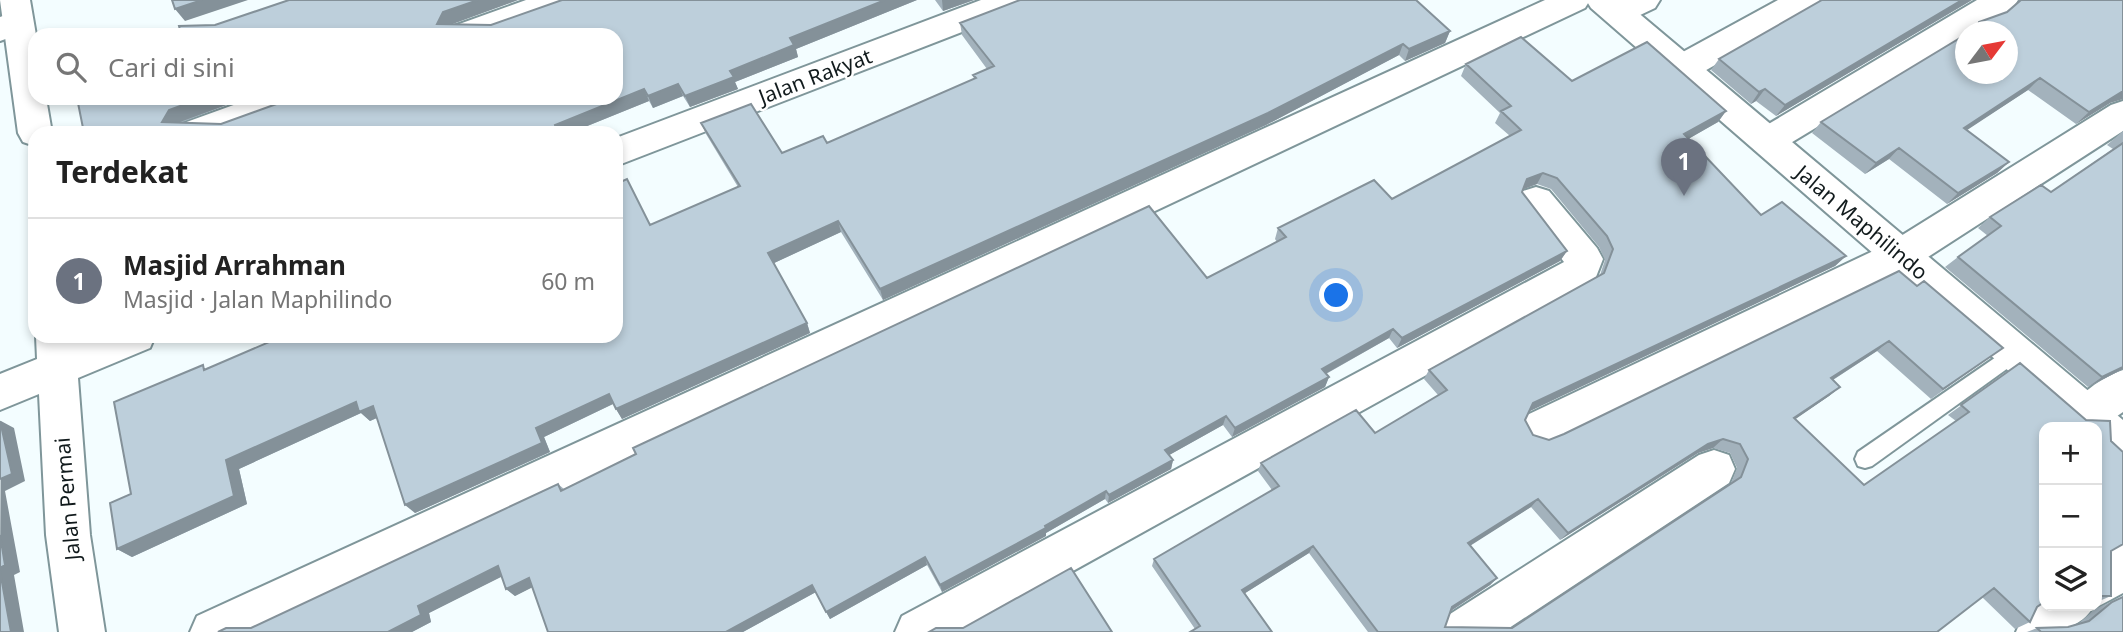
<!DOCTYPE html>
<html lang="id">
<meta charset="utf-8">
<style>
body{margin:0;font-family:"Noto Sans",sans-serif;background:#f6f6f6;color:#222}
.controls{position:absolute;right:21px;bottom:21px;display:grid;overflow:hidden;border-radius:14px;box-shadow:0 4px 10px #0003}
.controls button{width:63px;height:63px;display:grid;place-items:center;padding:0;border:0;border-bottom:2px solid #e0e0e0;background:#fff;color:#222;font:35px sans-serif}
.compass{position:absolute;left:1955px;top:21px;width:63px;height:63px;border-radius:50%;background:#fff;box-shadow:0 4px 10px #0003;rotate:58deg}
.you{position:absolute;left:1337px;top:296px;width:24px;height:24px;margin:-18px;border:5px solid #fff;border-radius:50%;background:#1a73e8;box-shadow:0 0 0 10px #1a73e833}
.badge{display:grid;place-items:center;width:46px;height:46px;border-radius:50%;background:#aa358f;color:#fff;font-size:23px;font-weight:700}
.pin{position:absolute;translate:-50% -58px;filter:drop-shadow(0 2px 4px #0008)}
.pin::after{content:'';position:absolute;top:37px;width:24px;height:21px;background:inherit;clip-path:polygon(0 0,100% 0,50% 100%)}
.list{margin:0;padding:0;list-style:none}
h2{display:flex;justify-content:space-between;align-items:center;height:91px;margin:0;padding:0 28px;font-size:30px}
h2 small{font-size:23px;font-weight:400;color:#767676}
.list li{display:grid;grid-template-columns:46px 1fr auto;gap:21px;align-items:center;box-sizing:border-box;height:126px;padding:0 28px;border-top:2px solid #e0e0e0}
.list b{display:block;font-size:26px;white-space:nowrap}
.list p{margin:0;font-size:23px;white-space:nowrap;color:#767676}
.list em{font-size:23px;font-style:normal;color:#767676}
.icon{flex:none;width:38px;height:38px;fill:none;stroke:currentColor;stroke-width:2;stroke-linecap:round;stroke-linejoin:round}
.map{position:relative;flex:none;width:2123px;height:632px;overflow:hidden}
.search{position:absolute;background:#fff;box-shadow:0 4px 10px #0003;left:28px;top:28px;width:595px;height:77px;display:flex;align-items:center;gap:18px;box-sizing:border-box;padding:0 24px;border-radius:21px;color:#767676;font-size:26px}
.panel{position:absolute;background:#fff;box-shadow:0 4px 10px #0003;left:28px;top:126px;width:595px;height:217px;border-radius:21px}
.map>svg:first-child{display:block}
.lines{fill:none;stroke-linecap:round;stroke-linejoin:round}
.service-casing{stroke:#7f969a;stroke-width:4}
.minor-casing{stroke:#7f969a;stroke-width:4}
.tertiary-casing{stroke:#7f969a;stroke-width:4}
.service{fill:#fff;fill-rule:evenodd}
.minor{fill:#fff;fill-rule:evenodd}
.tertiary{fill:#fff;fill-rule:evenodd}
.wall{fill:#a3b2bc;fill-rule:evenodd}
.shaded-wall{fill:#849199}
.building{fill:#bdcfdb;stroke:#849199;stroke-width:2;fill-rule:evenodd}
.labels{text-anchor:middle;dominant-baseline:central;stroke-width:5;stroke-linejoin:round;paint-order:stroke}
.street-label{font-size:21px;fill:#111a1c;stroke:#fff}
</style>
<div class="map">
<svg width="2123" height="632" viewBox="0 0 2123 632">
<rect width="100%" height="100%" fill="#f3fdff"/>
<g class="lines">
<defs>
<path id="service" d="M2015,344L2022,346L2025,352L2022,358L1872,466L1865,468L1858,466L1855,459L1858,452Z"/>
<path id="minor" d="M526,0H576L571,8L497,35H447L451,27Z
M1545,0H1590L1585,8L263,632H190L197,616Z
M1618,0H1660L1655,8L1619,25L1608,22L1603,14L1608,6Z
M1778,0H1820L1815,8L1694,77L1682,80L1670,77L1665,68L1670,59Z
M1977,0H2018C2010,14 1982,32 1966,32V37L1779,150L1767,154L1755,150L1750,141L1755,132Z
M17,11L28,15L33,23L28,31L0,41V17Z
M253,98H307L302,107L231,133H176L181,124Z
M2123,101V131L1914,266L1555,441L1541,446L1527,441L1521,428L1527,415L1888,244L2111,105Z
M1536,187L1549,191L1597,248L1603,259L1594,282L963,632H895L902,616L1564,262L1518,201L1523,191Z
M2123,370V412L2097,430V427H2073L2068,415C2077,394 2101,378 2123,370Z
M1714,450L1729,455L1735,469L1729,483L1503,632H1440L1447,616L1699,455Z
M2123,544V593L2097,607L2094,606C2079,632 2050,632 2016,632L2023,616L2044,600V606H2097V559Z"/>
<path id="tertiary" d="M0,0H30L36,35L35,98H46L52,133H35V146L23,142L18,133Z
M981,0H1029L1024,8L616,166V138Z
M1586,0H1623L2123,420V464L2108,458L2097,448V427H2073L1591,8Z
M36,336H74L75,343L93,336H155L150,348L78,378L90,535L105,632H59L46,535L39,394L0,410V374L37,359Z"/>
</defs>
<!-- service casing -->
<use href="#service" class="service-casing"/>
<!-- minor casing -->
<use href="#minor" class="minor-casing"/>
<!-- tertiary casing -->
<use href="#tertiary" class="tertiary-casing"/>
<!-- service -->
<use href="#service" class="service"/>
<!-- minor -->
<use href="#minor" class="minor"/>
<!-- tertiary -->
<use href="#tertiary" class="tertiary"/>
</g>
<!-- wall -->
<path class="wall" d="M518,0L451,24L491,25L562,0H917L796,49L798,57L735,82L738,89L690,107L683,96L653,108L649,101L570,133H84L77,98H245L180,123L221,124L616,98L215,25Z
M935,0H974L943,11Z
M1972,0L1776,116L1756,101L1751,104L1711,70L1719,59Z
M2019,0H2123L2110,103L2076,124L2028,90L1966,130L2009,162L1997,173L1947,204L1889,159L1865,174L1812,133L1821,122L1971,32L1979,22L2007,12L2018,3Z
M960,23L1450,31L1445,43L1405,61L1399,55L1266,125L883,300L841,232L774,263L807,323L810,333L622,419L613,404L544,437L550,452L415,513L377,418L370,421L361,413L239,469L247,504L132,557L117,549L131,494L207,368L650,225L738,187L706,134L701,123L782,153L827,143L974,79L973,75L987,69L962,35Z
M1521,37L1572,81L1647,42L1726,111L1718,122L1688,139L1761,215L1782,202L1846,256L1835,266L1529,411L1525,420L1533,435L1549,440L1564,434L1899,271L1917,286L1924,281L2003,348L1931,399L1877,351L1833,380L1840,387L1829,396L1795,419L1864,485L1956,421L1948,415L2020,363L2086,420L2110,421L2111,441L2123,452V544L2111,551V596L2097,602V427H2044V602L2037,607L2030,622L2015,629L1982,597L1937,632H1368L1309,553L1245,593L1272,632H1190L1195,629L1152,566L1154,559L1272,490L1258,471L1261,463L1356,410L1375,433L1438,395L1424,379L1429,370L1600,275L1605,260L1599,247L1551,189L1537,184L1523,189L1522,192L1567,251L1560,261L1397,348L1389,338L1326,374L1329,377L1325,387L1232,437L1223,425L1169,455L1173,460L1171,469L1108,503L1105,499L1046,533V536L942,592L927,565L830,619L816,592L743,632H548L532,587L515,596L506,589L502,576L429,613L431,622L412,632H218L226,628H251L558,484L564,489L636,454L633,448L1149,206L1207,278L1277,242L1275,239L1278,228L1374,180L1392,199L1510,136L1495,123L1500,113L1461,76L1466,64ZM1713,448L1730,453L1737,468L1731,483L1512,628L1445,627L1451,611L1490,585L1497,578L1470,545L1531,507L1560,540L1698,453Z
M2123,131V369L2088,387L1945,267L1958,257L1988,236L1978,228L1990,217L2051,192L2113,149L2107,145Z
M2123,596V632H2027L2037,628L2068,627L2077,625L2095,609Z"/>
<!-- shaded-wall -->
<path class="shaded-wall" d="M202,0H248L185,21L175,9Z
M478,0H518L450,25L437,24L443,12Z
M885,0H917L796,49L798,57L735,82L738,89L690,107L685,96L790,38Z
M942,0H974L943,11Z
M1962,0H1972L1776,116L1785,105Z
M1450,31L1445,43L1405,61L1409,49Z
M1403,44L1399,55L1266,125L883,300L880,289Z
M2040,78L2028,90L1952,140L1964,128Z
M678,84L683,96L653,108L648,96Z
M644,89L649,101L570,133H558L555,125Z
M1765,89L1756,101L1751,104L1759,92Z
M2123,91V99L2110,103L2076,124L2089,112Z
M202,98H245L180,122L174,133L162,122L169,110Z
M1726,111L1718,122L1676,146L1684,134Z
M1899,148L1889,159L1865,174L1876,163Z
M2009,162L1997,173L1947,204L1958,193Z
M1543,173L1537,184L1521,190L1527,179Z
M838,221L841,232L772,264L768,253Z
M1567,251L1560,261L1397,348L1402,338Z
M1846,256L1835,266L1526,413L1533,403Z
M807,323L810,333L622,419L616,409Z
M1393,329L1389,338L1318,378L1322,369Z
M1889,341L1877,351L1820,388L1831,378Z
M2123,367V369L2088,387L2102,377Z
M1329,377L1325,387L1232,437L1235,428Z
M1840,387L1829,396L1784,427L1794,418Z
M609,394L615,403L544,437L550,452L415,513L405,505L536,428Z
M356,402L373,406L383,415L370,421L361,413L239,469L247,504L132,557L117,549L226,460Z
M1226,416L1223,425L1164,458L1165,450Z
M1,421L14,428L25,481L5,491L20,572L14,575L24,632H11L0,571Z
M1723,439L1713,448L1698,453L1560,540L1568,533L1708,444Z
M1173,460L1171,469L1108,503L1109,495Z
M1106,491L1105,499L1046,533V536L942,592L940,585Z
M1538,499L1531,507L1462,551L1468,543Z
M1313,546L1309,553L1239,597L1242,590Z
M925,557L927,565L830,619L826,612Z
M498,566L507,574L429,613L431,622L412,632H388L418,606Z
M529,578L537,585L515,596L506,589Z
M1497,578L1490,585L1446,614L1452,607Z
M812,585L816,592L743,632H726Z"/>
<!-- building -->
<path class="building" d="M172,0H202L175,9Z
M289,0H478L443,12L437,24L491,25L562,0H885L790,38L794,45L730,71L734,77L685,96L678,84L648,96L644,89L555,125L558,133H84L77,98H202L169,110L162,122L221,124L293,98H616V35H178L181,34L179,26L215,25Z
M1020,0H1416L1450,31L1409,49L1403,44L1268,113L880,289L838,221L768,253L807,323L616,409L609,394L536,428L542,443L405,505L373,406L359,412L356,402L226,460L234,496L117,549L110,503L131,494L114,402L203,365L204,370L283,336H616V184L627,179L650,225L740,186L701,123L751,104L782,153L823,136L827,143L976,78L973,75L994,66L960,23Z
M1822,0H1962L1785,105L1765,89L1759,92L1719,59Z
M2021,0H2123V91L2089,112L2040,78L1964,128L2009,162L1958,193L1899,148L1876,163L1821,122L1965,35V74H2007V32H1971L1978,27L1979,22L2007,12Z
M1521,37L1572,81L1647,42L1726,111L1684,134L1761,215L1782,202L1846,256L1533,403L1525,420L1533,435L1549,440L1564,434L1899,271L1917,286L1924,281L2003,348L1943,389L1889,341L1831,378L1840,387L1794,418L1864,485L1969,412L1961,405L2020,363L2086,420L2110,421L2111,441L2123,452V544L2111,551V596H2097V427H2044V602L2037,607L2030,622L1994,588L1937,632H1378L1313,546L1242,590L1272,632H1190L1200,626L1154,559L1279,486L1261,463L1356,410L1375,433L1447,390L1429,370L1604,273L1613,249L1607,236L1557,178L1543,173L1527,179L1522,192L1567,251L1402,338L1393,329L1322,369L1329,377L1235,428L1226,416L1165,450L1173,460L1109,495L1106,491L1045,526L1046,528L940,585L925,557L826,612L812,585L726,632H548L529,578L506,589L498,566L418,606L421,615L388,632H218L226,628H251L558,484L561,491L636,454L633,448L1149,206L1207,278L1286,237L1278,228L1374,180L1392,199L1521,130L1501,111L1511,106L1466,64ZM1723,439L1740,444L1748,459L1741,477L1512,628L1445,627L1452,607L1497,578L1468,543L1538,499L1568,533L1708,444Z
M2123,143V367L2102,377L1958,257L2001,226L1990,217L2041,185L2051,192Z
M0,421L12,474L0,479Z
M0,535L5,565L0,568Z
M1071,568L1112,632H929L936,628H963Z
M0,571L11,632H0Z
M2123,597V632H2041L2037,628L2068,627L2089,621L2112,602Z"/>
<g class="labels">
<!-- street labels -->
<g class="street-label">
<text transform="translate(815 76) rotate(-21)">Jalan Rakyat</text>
<text transform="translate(1862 222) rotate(40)">Jalan Maphilindo</text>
<text transform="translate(67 499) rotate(-95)">Jalan Permai</text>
</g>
</g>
</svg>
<div class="controls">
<button>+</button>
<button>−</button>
<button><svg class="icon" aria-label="layers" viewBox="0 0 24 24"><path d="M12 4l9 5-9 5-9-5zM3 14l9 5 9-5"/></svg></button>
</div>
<svg class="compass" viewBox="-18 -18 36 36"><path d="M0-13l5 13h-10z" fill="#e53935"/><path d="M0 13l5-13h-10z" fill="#767676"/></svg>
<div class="you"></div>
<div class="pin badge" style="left:1684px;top:196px;background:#6b7280">1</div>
<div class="search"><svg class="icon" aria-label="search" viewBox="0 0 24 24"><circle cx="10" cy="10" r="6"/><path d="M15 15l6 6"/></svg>Cari di sini</div>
<section class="panel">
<h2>Terdekat<small></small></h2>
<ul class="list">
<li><span class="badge" style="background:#6b7280">1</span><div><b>Masjid Arrahman</b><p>Masjid · Jalan Maphilindo</p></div><em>60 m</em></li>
</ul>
</section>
</div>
